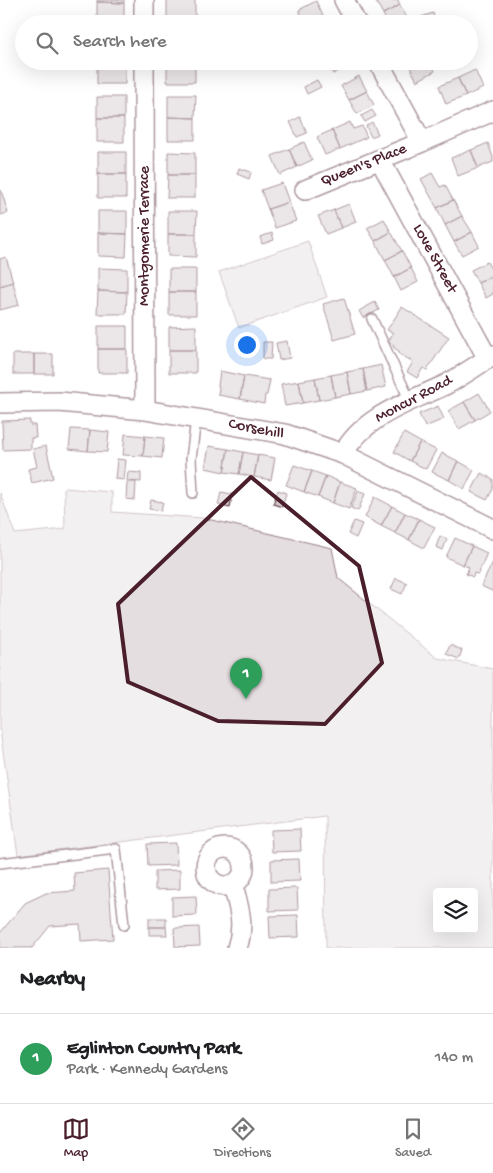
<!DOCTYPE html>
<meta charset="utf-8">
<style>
body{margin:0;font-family:"Gochi Hand",sans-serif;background:#f6f6f6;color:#202124}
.controls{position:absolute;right:15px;bottom:15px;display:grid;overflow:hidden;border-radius:5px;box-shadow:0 5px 20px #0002}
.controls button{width:45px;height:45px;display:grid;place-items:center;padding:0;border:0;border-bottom:1px solid #e0e0e0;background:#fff;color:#202124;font:25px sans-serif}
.you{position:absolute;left:246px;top:344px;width:18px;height:18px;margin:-12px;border:4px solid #fff;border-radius:50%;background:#1a73e8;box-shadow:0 0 0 8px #1a73e833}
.badge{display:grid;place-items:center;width:32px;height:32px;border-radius:50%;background:#4a1f2b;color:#fff;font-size:16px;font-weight:700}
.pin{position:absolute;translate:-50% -41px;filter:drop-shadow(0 1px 2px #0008)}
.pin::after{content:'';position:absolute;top:26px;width:18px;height:15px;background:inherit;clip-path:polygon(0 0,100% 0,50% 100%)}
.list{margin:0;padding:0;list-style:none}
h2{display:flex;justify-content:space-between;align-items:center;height:65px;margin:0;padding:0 20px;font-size:21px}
h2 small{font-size:16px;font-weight:400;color:#757577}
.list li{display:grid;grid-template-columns:32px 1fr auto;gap:15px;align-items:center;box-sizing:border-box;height:90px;padding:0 20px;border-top:1px solid #e0e0e0}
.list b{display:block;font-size:19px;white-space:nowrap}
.list p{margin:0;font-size:16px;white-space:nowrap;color:#757577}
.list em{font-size:16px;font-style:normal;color:#757577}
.icon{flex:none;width:28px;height:28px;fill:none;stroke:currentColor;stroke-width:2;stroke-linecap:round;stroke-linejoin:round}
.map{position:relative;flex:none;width:493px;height:948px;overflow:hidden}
.search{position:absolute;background:#fff;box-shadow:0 5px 20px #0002;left:15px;right:15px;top:15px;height:55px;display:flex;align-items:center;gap:12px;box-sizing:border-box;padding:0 18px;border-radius:28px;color:#757577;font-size:19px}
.sheet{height:155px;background:#fff}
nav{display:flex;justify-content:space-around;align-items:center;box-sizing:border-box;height:70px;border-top:1px solid #e0e0e0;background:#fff;font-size:14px;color:#757577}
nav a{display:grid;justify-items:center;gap:2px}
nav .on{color:#4a1f2b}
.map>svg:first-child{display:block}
.green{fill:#e5dee0;stroke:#987e86;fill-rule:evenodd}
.building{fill:#d2c7cb;stroke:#4a1f2b}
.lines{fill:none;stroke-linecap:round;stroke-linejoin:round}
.service-casing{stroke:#4a1f2b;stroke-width:12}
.minor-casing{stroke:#4a1f2b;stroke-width:22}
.service{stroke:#fff;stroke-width:9}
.minor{stroke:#fff;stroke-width:19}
.marked{fill:none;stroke:#4a1f2b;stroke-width:4;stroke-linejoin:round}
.labels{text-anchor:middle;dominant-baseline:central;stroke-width:5;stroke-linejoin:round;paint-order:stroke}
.street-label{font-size:16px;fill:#4a1f2b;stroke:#fff}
</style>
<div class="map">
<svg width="493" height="948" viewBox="0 0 493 948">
<rect width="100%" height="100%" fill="#fff"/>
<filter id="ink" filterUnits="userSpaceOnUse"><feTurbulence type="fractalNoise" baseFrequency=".02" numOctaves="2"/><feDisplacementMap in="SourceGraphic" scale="10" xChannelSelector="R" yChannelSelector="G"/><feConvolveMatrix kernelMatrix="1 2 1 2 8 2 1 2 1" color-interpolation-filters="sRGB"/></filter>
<g filter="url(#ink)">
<!-- green -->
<path class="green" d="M308,241L327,297L239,328L219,272Z
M64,488L112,492V512L203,518L332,548L338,578L437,658L493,669V948H326L325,816L18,855L0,730V493L15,534L65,529ZM437,892H474V929H437Z"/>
<!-- building -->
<path class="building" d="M97,0H124V3L97,2Z
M167,0H195V23H167Z
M375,0H398L400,5L383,14Z
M316,1L323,16L308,24H306L299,10Z
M97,2L124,3V24H97Z
M400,5L410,23L388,24L383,14Z
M433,13L435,20L425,24H421L418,18Z
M275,16L279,23L260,24Z
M323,16L328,24H308Z
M167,61H195V82H167Z
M326,61H348L350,65L333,74Z
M410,61H430L435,71L417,81L408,63Z
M97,62H125V84H97Z
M475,70L483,88L466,96L458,78Z
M359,76L367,91L349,100L341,86Z
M458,78L466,96L446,104L439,86Z
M317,80L321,87L307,94L304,87Z
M367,91L374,105L357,114L349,100Z
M168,95H196L195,118L168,117Z
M97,97H124V118H97Z
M372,110L376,116L365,122L361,116Z
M168,117L195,118V140H168Z
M300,117L307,133L297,137L290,122Z
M97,118H124V142H97Z
M350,122L353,129L362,126L367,137L340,149L332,130Z
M372,122L378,134L371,137L366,126Z
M332,130L340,149L325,155L317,137Z
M304,142L312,160L297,167L289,149Z
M488,143L493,157V162L478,168L471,150Z
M289,149L297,167L280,175L272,156Z
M471,150L478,168L458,176L451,158Z
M98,152H126V174H98Z
M168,152L195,153V175H168Z
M239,168L251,172L249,179L237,174Z
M432,173L440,187L445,185L453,200L437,208L421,179Z
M98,174H126V198H98Z
M168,175H195V198H167Z
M282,183L289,202L268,209L261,190Z
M1,190L8,213L0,215V191Z
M453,200L462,216L445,225L437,208Z
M289,202L296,221L275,228L268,209Z
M349,204L356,222L341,228L334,210Z
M334,210L341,228L326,234L318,216Z
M98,211H127V234L98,233Z
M168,211H197L196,234H168Z
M462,216L472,232L454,242L445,225Z
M384,219L391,232L375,241L367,228Z
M391,232L402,251L385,260L375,241Z
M472,232L479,246L462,255L454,242Z
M98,233L127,234L126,257L98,256Z
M272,233L274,240L262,244L260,237Z
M168,234H196V257L168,256Z
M402,251L411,268L394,277L385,260Z
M6,257L13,282L0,286V259Z
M487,262L493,272V275L478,283L471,270Z
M98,268L127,269V292L98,291Z
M411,268L418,282L401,291L394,277Z
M169,269H196V292H169Z
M493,275V294L486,298L478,283Z
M13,282L19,305L0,310V286Z
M98,291L127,292L126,314H97Z
M169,292H196V315H169Z
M344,298L355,334L334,340L323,304Z
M375,302L379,310L363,318L359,311Z
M402,307L449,337L427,370L423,368L417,378L407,372L413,362L399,354L400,352L393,347L394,346L388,342L393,333L387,330Z
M98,326H127V349H98Z
M196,326V350H169V327Z
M287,341L290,358L279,360L276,343Z
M263,342H272L271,359H263Z
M98,349H127V373H98Z
M169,350H196V373H169Z
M13,354H34V374H13Z
M34,354H53V374H34Z
M381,365L386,387L367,391L363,369Z
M363,369L367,391L351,394L347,372Z
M220,371L244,376L240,399L218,395L219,387L218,386Z
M347,372L351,394L335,397L331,375Z
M331,375L335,397L319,400L315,378Z
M244,376L270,380L267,395H265L264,404L240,399Z
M315,378L319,400L303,403L299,381Z
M299,381L303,403L285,406L281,384Z
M479,393L490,411L475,420L464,402Z
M464,402L475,420L459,429L448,411Z
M438,406L444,419L425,427L419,414Z
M30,420V425H35L36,438H31V449L3,450L2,421Z
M71,429L90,430L88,451L69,449Z
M90,430L109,432L107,452L88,451Z
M404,433L420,442L410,461L394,452Z
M125,434L145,436L143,456L123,455Z
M145,436L164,438L162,458L143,456Z
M420,442L436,450L426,469L410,461Z
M46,446L53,478L32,483L28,469L37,467L33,449Z
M209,446L228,449L224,472L205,468Z
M228,449L243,452L239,474L224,472Z
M243,452L258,455L254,477L239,474Z
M442,453L458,461L449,480L432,472Z
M258,455L275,458L271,480L254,477Z
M117,459L126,460L124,480L115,479Z
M458,461L474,470L464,489L449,480Z
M294,465L312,471L304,492L286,485Z
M312,471L326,476L318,497L304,492Z
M128,472L141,473V482L127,481Z
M481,473L493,479V489L487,500L471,492Z
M326,476L340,482L333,503L318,497Z
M127,482H136L135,500L126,499Z
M340,482L357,488L349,509L333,503Z
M278,490L286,493L282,507L273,504Z
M358,491L365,494L358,511L351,508Z
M221,492L232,494L230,508L218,505Z
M375,497L392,506L381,526L365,517Z
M151,500L163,502L161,511L149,509Z
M392,506L405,513L395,533L381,526Z
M405,513L419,519L409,540L395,533Z
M419,519L435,527L424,548L409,540Z
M354,521L362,524L356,538L348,534Z
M440,536L447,539L443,550L436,547Z
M455,538L472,546L463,565L446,557Z
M472,546L487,553L478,574L474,573L473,577L466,574L469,567L463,565Z
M493,562V589L492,591L481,586Z
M396,578L407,583L402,594L391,589Z
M450,645L462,650L459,659L446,654Z
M300,829L301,851L272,852L271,830Z
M176,843L177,865L148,866L147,844Z
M299,859L300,881L271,882V860Z
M108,870L113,939L81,941L80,924L50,926L32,948H0V933L25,903L46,893L75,891L74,873Z
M180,870V889L155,890V871Z
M297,888L298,910L269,911V889Z
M196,896L197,915L172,916V897Z
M298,915L299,937L270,938L269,916Z
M149,918H166V927H149Z
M149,927H166L167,935H149Z
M199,927L200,946L175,947L174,928Z"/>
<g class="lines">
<defs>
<path id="service" d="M372,319L410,401
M193,493L191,459L196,419
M0,863L116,849L124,925"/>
<path id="minor" d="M144,0V24
M344,0L357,24
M144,61L145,410
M378,61L422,142
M380,160L488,359
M305,190L422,142L493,111
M0,403L59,402L145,410L285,434L343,454L493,529
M343,454C364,415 410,402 447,384C463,375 478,365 493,355
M206 867a19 19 0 1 1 38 0a19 19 0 1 1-38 0Z
M233,885C239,908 245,925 237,948"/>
</defs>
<!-- service casing -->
<use href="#service" class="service-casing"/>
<!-- minor casing -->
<use href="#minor" class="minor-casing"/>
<!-- service -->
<use href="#service" class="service"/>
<!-- minor -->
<use href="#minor" class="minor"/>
</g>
</g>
<!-- marked area -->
<path d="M0 0H493V948H0ZM251,477L359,566L382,663L325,724L218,721L128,682L118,604Z" fill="#fff" fill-opacity=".55" fill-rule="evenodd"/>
<path class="marked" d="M251,477L359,566L382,663L325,724L218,721L128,682L118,604Z"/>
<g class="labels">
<!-- street labels -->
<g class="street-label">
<text transform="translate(364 166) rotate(-22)">Queen's Place</text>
<text transform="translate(145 236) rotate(-90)">Montgomerie Terrace</text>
<text transform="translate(434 259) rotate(61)">Love Street</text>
<text transform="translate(414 400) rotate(-28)">Moncur Road</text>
<text transform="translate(256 430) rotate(11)">Corsehill</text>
</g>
</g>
</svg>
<div class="controls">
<button><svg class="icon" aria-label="layers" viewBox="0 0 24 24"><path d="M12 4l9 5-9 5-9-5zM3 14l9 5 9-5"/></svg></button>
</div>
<div class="you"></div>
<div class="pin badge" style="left:246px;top:699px;background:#2e9e5b">1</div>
<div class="search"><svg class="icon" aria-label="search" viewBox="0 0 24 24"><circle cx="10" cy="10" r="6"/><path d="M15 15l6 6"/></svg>Search here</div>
</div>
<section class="sheet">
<h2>Nearby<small></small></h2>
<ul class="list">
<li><span class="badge" style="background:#2e9e5b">1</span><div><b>Eglinton Country Park</b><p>Park · Kennedy Gardens</p></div><em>140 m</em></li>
</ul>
</section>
<nav>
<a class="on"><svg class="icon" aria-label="map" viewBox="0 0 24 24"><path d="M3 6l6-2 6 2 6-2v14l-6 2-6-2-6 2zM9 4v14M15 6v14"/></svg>Map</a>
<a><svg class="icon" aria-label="directions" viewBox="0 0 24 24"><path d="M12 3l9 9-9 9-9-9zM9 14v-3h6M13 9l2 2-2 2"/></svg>Directions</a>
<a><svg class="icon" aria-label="saved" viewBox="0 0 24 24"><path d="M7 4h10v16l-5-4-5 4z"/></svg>Saved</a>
</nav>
